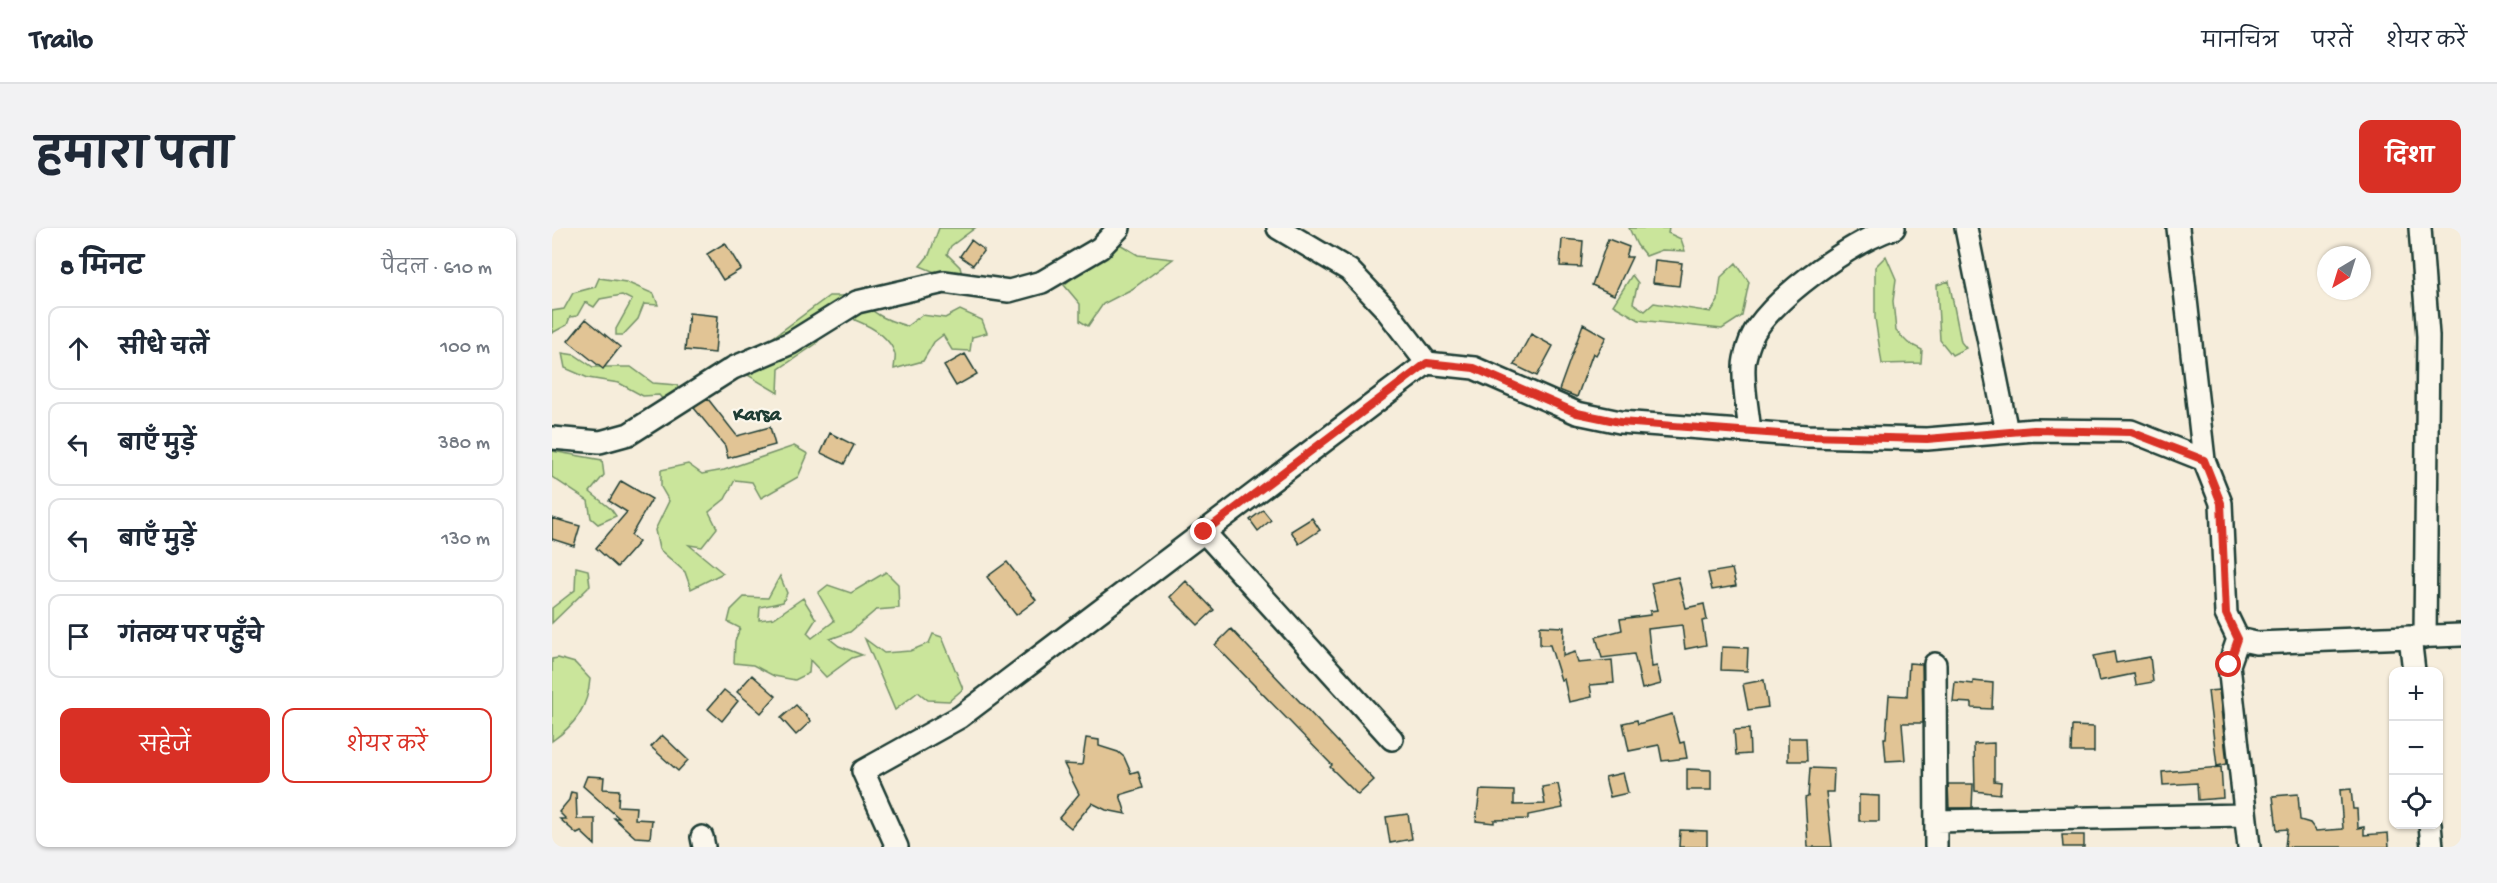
<!DOCTYPE html>
<html lang="hi">
<meta charset="utf-8">
<style>
body{margin:0;font-family:"Gochi Hand","Playpen Sans Deva",sans-serif;background:#f2f2f3;color:#1f2937}
.controls{position:absolute;right:18px;bottom:18px;display:grid;overflow:hidden;border-radius:12px;box-shadow:0 2px 4px #0004}
.controls button{width:54px;height:54px;display:grid;place-items:center;padding:0;border:0;border-bottom:2px solid #e0e1e3;background:#fff;color:#1f2937;font:30px sans-serif}
.compass{position:absolute;left:1765px;top:18px;width:54px;height:54px;border-radius:50%;background:#fff;box-shadow:0 2px 4px #0004;rotate:218deg}
.stop{position:absolute;width:18px;height:18px;margin:-14px;border:4px solid #d93025;border-radius:50%;background:#fff}
.stop.end{background:#d93025;border-color:#fff;box-shadow:0 2px 6px #0008}
.list{margin:0;padding:0;list-style:none}
h2{display:flex;justify-content:space-between;align-items:center;height:78px;margin:0;padding:0 24px;font-size:26px}
h2 small{font-size:20px;font-weight:400;color:#747a83}
.list li{display:grid;grid-template-columns:39px 1fr auto;gap:18px;align-items:center;box-sizing:border-box;height:84px;margin:0 12px 12px;padding:0 12px;border:2px solid #e0e1e3;border-radius:12px}
.list b{display:block;font-size:22px;white-space:nowrap}
.list em{font-size:20px;font-style:normal;color:#747a83}
.actions{display:flex;gap:12px;padding:18px 24px}
.actions a{flex:1;padding:14px 0;border:2px solid #d93025;border-radius:12px;text-align:center;font-size:21px;color:#d93025}
.actions .main{background:#d93025;color:#fff}
.icon{flex:none;width:33px;height:33px;fill:none;stroke:currentColor;stroke-width:2;stroke-linecap:round;stroke-linejoin:round}
.map{position:relative;flex:none;width:1909px;height:619px;overflow:hidden;border-radius:12px}
header{display:flex;align-items:center;gap:36px;box-sizing:border-box;height:84px;padding:0 30px;background:#fff;border-bottom:2px solid #e0e1e3}
header strong{font-size:28px}
nav{display:flex;gap:33px;margin-inline-start:auto;font-size:21px}
.intro{display:flex;align-items:center;justify-content:space-between;box-sizing:border-box;height:144px;padding:0 36px}
h1{margin:0;font-size:42px}
.button{padding:15px 27px;border-radius:12px;background:#d93025;color:#fff;font-size:21px;font-weight:700}
main{display:flex;gap:36px;padding:0 36px}
aside{flex:1;background:#fff;border-radius:12px;box-shadow:0 2px 4px #0004}
.map>svg:first-child{display:block}
.green{fill:#cae59b;stroke:#749168;stroke-width:1.5}
.building{fill:#e1c495;stroke:#1f3d34;stroke-width:1.5}
.lines{fill:none;stroke-linecap:round;stroke-linejoin:round}
.minor-casing{stroke:#1f3d34;stroke-width:26}
.minor{stroke:#fbf7ec;stroke-width:21}
.route{stroke:#d93025;stroke-width:8}
.labels{text-anchor:middle;dominant-baseline:central;stroke-width:4.5;stroke-linejoin:round;paint-order:stroke}
.quarter-label{font-size:20px;font-weight:bold;fill:#1f3d34;stroke:#fbf7ec}
</style>
<header>
<strong>Trailo</strong>
<nav><a>मानचित्र</a><a>परतें</a><a>शेयर करें</a></nav>
</header>
<div class="intro"><h1>हमारा पता</h1><a class="button">दिशा</a></div>
<main>
<aside>
<h2>8 मिनट<small>पैदल · 610 m</small></h2>
<ul class="list">
<li><svg class="icon" aria-label="ahead" viewBox="0 0 24 24"><path d="M12 20V5M6 11l6-6 6 6"/></svg><div><b>सीधे चलें</b></div><em>100 m</em></li>
<li><svg class="icon" aria-label="left" viewBox="0 0 24 24"><path d="M17 20v-9H6M10 6l-5 5 5 5"/></svg><div><b>बाएँ मुड़ें</b></div><em>380 m</em></li>
<li><svg class="icon" aria-label="left" viewBox="0 0 24 24"><path d="M17 20v-9H6M10 6l-5 5 5 5"/></svg><div><b>बाएँ मुड़ें</b></div><em>130 m</em></li>
<li><svg class="icon" aria-label="arrive" viewBox="0 0 24 24"><path d="M6 21V4h12l-3 4 3 4H6"/></svg><div><b>गंतव्य पर पहुँचे</b></div></li>
</ul>
<div class="actions"><a class="main">सहेजें</a><a>शेयर करें</a></div>
</aside>
<div class="map">
<svg width="1909" height="619" viewBox="0 0 1909 619">
<rect width="100%" height="100%" fill="#f6eddb"/>
<filter id="ink" filterUnits="userSpaceOnUse"><feTurbulence type="fractalNoise" baseFrequency=".0167" numOctaves="2"/><feDisplacementMap in="SourceGraphic" scale="12" xChannelSelector="R" yChannelSelector="G"/><feConvolveMatrix kernelMatrix="1 2 1 2 8 2 1 2 1" color-interpolation-filters="sRGB"/></filter>
<g filter="url(#ink)">
<!-- green -->
<path class="green" d="M387,0H423L399,18L395,26L408,39L410,47H390L368,38L377,27Z
M1077,0H1117L1116,5L1129,11L1133,23L1110,22L1094,28L1085,17Z
M566,15L586,27L621,31L580,61L551,76L536,98L528,93V76L512,57L543,30Z
M1334,28L1344,51L1341,73L1344,103L1356,115L1370,122L1369,135L1330,136L1323,90V39Z
M1184,35L1197,54L1190,88L1170,101L1087,92L1061,77L1080,47L1086,55L1081,75L1093,83L1102,75L1159,84L1166,73L1169,49Z
M47,50L74,54L102,66L106,77L92,76L86,91L71,107H64V101L80,72L70,67L48,71L42,79L33,74L25,88L18,89L15,97L0,105V83L12,81L21,65L43,59Z
M1397,53L1409,114L1414,120L1400,127L1388,112L1385,57Z
M277,68H305C323,87 331,91 355,98L370,87L393,90L408,82L430,92L435,105L420,109L418,123L400,122L391,107L382,114L371,133L342,141C342,137 344,130 343,126C338,109 318,98 303,92L297,76L291,79L264,116L227,141L226,165L194,146L200,125Z
M10,125L23,127L41,139H79L101,155L125,157L127,164L112,173L107,167L91,168L67,155L36,150L13,140Z
M242,218L256,226L246,249L209,270L200,254L183,252L173,271L157,284L165,300L150,319L137,317L171,345L139,361L133,344L107,321L103,302L117,273L109,259V242L136,236L150,246L172,242Z
M0,223L50,232L52,247L38,264L59,281L64,288L46,296L39,290L36,273L0,249Z
M24,339L36,342L38,358L0,395V380L23,362Z
M334,344L346,356L347,380L324,382L298,404L278,411L287,418L310,427L300,430L274,449L258,432L257,445L243,452L222,448L201,437L182,435L183,413L188,400L176,394L179,382L192,369L216,370L228,348L235,365L231,374L208,379L207,392L222,390L251,370L264,391L255,405L260,410L282,393L266,365L276,357L299,365Z
M381,406L390,409L411,461L397,473L376,472L366,464L343,482L313,411L332,425L358,423L377,415Z
M6,430L23,435L38,451C36,479 23,497 0,513V431Z"/>
<!-- building -->
<path class="building" d="M1010,11L1031,13L1029,39L1008,38Z
M1056,11L1077,19L1074,29H1080L1062,67L1040,57Z
M419,12L432,22L421,37L408,28Z
M173,15L189,41L171,52L155,26Z
M1103,32L1130,35L1127,58L1101,55Z
M137,85L166,88L163,125L133,122Z
M34,91L68,119L51,141L16,113Z
M1031,96L1054,109L1044,127L1041,125L1025,169L1007,162Z
M979,106L1001,118L985,148L962,137Z
M413,126L425,146L404,158L392,138Z
M156,171L185,208L218,199L223,217L176,230L173,218L142,180Z
M278,205L302,217L292,236L269,225Z
M69,253L100,271L79,307L87,314L65,339L44,320L75,284L57,273Z
M711,282L719,292L706,303L698,292Z
M0,290L28,298L22,318L0,311Z
M760,290L768,302L747,316L739,303Z
M455,334L484,372L464,387L435,349Z
M1180,341L1184,358L1160,362L1156,345Z
M1126,349L1134,380L1152,376L1155,392L1150,393L1154,417L1133,421L1130,397L1096,401L1100,439L1105,438L1109,456L1090,461L1082,426L1050,430L1044,409L1070,402L1068,391L1098,387V383L1105,382L1099,355Z
M634,353L662,382L646,397L618,369Z
M988,398L1012,399L1011,428L1023,424L1026,435L1060,432L1062,455L1038,457L1040,469L1017,474L1012,451L1009,452L998,417H988Z
M679,401L822,552L806,567L778,539L780,537L663,417Z
M1170,419L1196,420L1195,443L1169,442Z
M1562,424L1564,435L1598,429L1601,454L1584,457L1582,446L1547,453L1541,428Z
M1357,435L1370,436L1371,495H1350L1353,532L1334,533L1332,510H1334L1337,467L1355,468Z
M200,447L224,468L209,485L185,464Z
M1212,452L1216,479L1196,482L1191,456Z
M1421,453L1441,455L1440,481L1420,480V475L1401,474L1403,454L1421,456Z
M172,462L186,473L170,493L156,481Z
M1667,462L1675,536L1665,538L1656,463Z
M244,477L259,493L244,507L229,490Z
M1120,486L1128,515L1132,514L1135,530L1110,533L1107,517L1077,523L1071,495L1085,492L1086,496Z
M1520,498L1542,499V524H1519Z
M1197,501L1198,526L1184,527L1182,502Z
M110,507L136,532L126,543L99,519Z
M534,510L547,512V518L566,524L572,529L579,545L586,543L591,560L568,567L574,586L554,582L540,575L519,600L507,590L527,566L512,536L530,537Z
M1236,510H1254L1255,533H1236Z
M1442,515V553L1449,554L1448,566L1423,563L1422,516Z
M1669,539L1671,570L1646,572L1645,555L1611,557L1610,544Z
M1258,540L1282,541L1281,564H1274L1280,619H1256L1253,570L1256,569Z
M1135,541L1159,542V562H1135Z
M1071,545L1076,565L1058,569L1053,549Z
M35,548L52,549L51,561L67,562L66,578L84,579L83,591L100,592L98,610L83,609L62,590H67L31,558Z
M1006,556L1011,580L976,587V591L942,592V595L924,593L928,562L962,563V577L993,576L990,559Z
M1396,556H1421L1420,580H1397Z
M1799,561L1801,581H1805L1806,600L1812,599V607L1836,605L1837,619H1733L1735,601L1725,602L1721,568L1746,566L1748,592L1758,595L1764,603L1791,601L1788,562Z
M19,564L24,565L25,591H43V617L29,604L25,606L8,591H14L7,584L17,572Z
M1307,567L1327,568V593H1307Z
M856,586L860,611L838,615L834,589Z
M1128,602L1155,603V619H1127Z
M1510,607H1532V619H1511Z"/>
<g class="lines">
<defs>
<path id="minor" d="M726,0L797,42L832,79L875,135L922,140L1025,185L1068,194L1255,208L1375,211L1482,202L1579,203L1652,232L1669,275L1674,386L1686,411L1704,415L1909,407
M1414,0L1455,204
M1626,0L1652,232
M1868,0L1876,108L1873,409
M1198,204C1196,183 1191,160 1192,139C1192,129 1199,108 1205,100C1231,63 1300,14 1342,0
M0,210L48,214L77,206L181,140L239,115L305,74L392,54L457,63L490,54L548,20L567,0
M652,304L840,511
M1858,409L1862,443
M1686,411L1677,437L1697,619
M1383,436L1384,619
M1384,593L1693,587
M1878,596L1880,619
M150,609L152,619
M345,619L311,543L408,489L875,135"/>
</defs>
<!-- minor casing -->
<use href="#minor" class="minor-casing"/>
<!-- minor -->
<use href="#minor" class="minor"/>
</g>
</g>
<g class="lines" filter="url(#ink)">
<!-- route -->
<path class="route" d="M652,304L875,135L922,140L1025,185L1068,194L1255,208L1375,211L1482,202L1579,204L1652,232L1669,275L1674,386L1686,411L1677,437"/>
</g>
<g class="labels">
<!-- quarter labels -->
<g class="quarter-label">
<text x="205" y="188">Karsa</text>
</g>
</g>
</svg>
<div class="controls">
<button>+</button>
<button>−</button>
<button><svg class="icon" aria-label="locate" viewBox="0 0 24 24"><circle cx="12" cy="12" r="6"/><path d="M12 2v4M12 18v4M2 12h4M18 12h4"/></svg></button>
</div>
<svg class="compass" viewBox="-18 -18 36 36"><path d="M0-13l5 13h-10z" fill="#e53935"/><path d="M0 13l5-13h-10z" fill="#747a83"/></svg>
<div class="stop" style="left:1677px;top:437px"></div>
<div class="stop end" style="left:652px;top:304px"></div>
</div>
</main>
